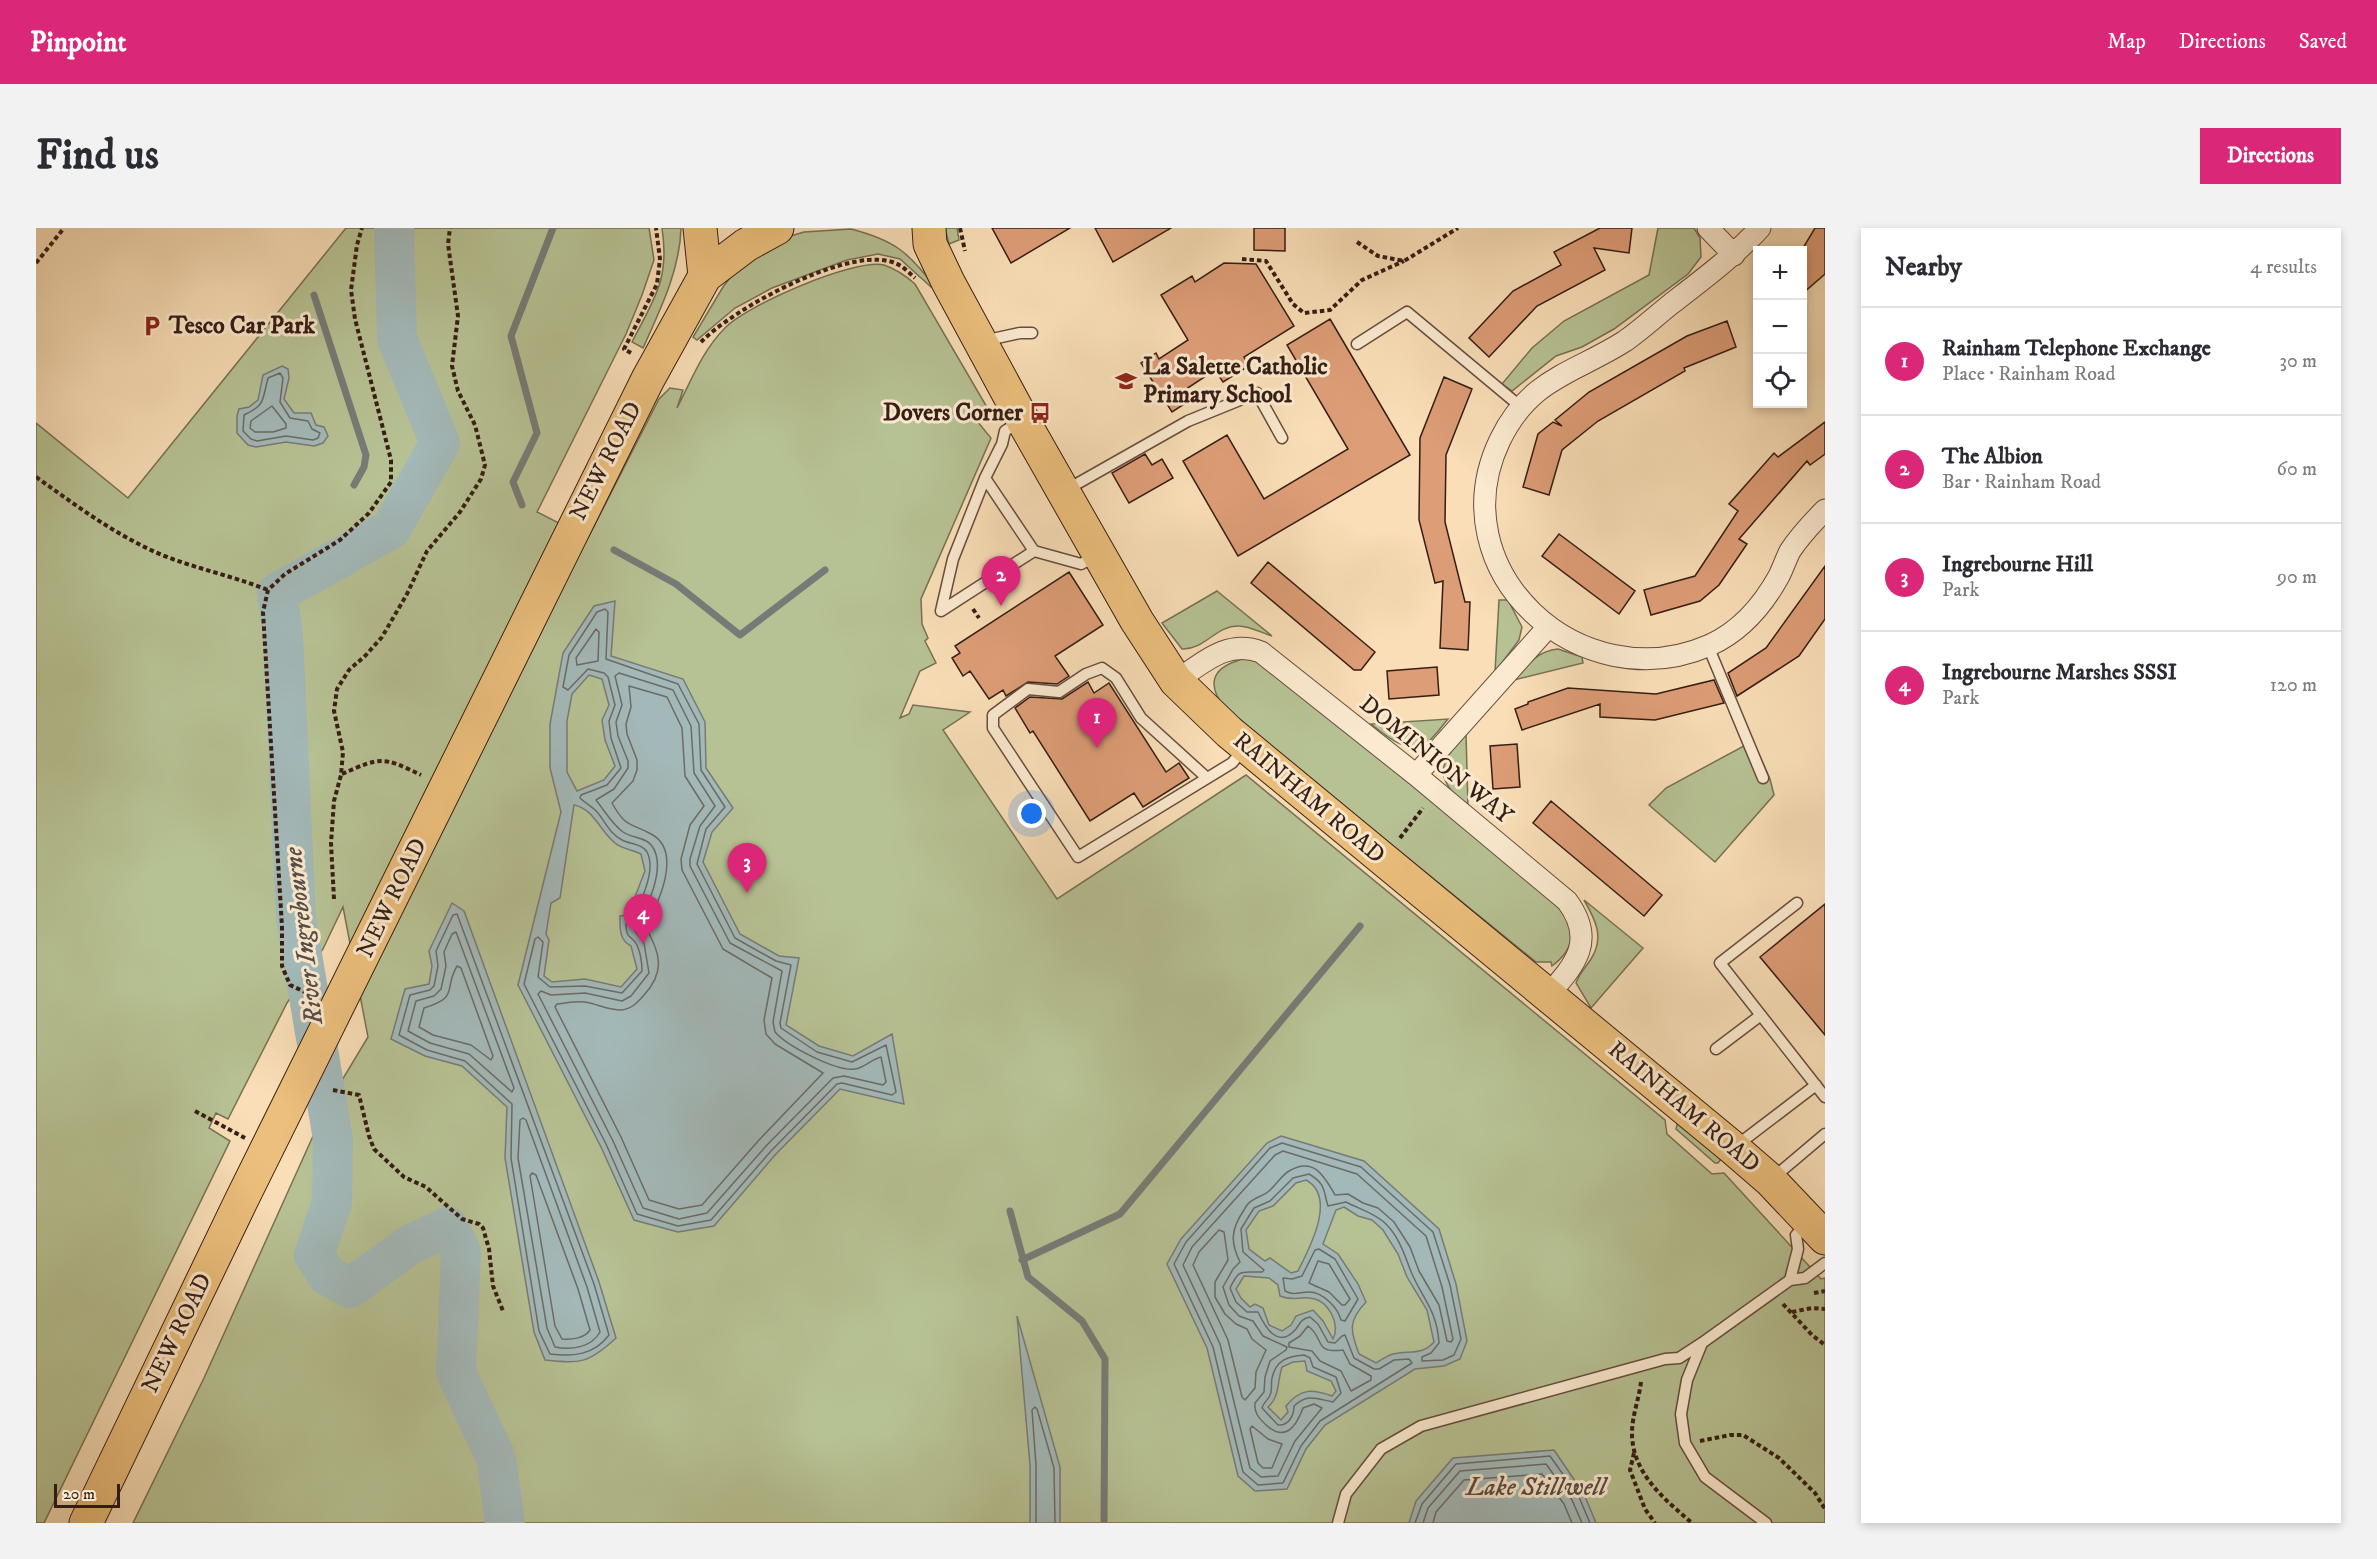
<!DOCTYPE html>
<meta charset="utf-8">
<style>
body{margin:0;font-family:"IM FELL DW Pica",serif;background:#f2f2f3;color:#2b2b33}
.controls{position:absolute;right:18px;top:18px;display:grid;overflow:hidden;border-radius:0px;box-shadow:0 3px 9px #0003}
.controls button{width:54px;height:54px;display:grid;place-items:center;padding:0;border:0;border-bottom:2px solid #e1e1e2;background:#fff;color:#2b2b33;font:30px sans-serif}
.scale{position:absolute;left:18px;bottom:15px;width:66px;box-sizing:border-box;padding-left:6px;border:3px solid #361d14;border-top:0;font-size:16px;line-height:21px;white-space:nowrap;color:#361d14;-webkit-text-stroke:4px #fbead0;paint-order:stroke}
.you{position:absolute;left:996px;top:586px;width:21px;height:21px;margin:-15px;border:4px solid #fff;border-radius:50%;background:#1a73e8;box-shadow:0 0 0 9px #1a73e833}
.badge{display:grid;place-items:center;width:39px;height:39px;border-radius:50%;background:#db2777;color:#fff;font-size:20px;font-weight:700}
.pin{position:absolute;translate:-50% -50px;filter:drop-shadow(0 2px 3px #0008)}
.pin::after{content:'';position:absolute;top:32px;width:21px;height:18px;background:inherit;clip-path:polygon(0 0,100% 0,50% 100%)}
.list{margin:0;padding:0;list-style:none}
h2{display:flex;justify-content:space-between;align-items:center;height:78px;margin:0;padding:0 24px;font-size:26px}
h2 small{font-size:20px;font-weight:400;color:#7c7c81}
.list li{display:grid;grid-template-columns:39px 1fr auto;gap:18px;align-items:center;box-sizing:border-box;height:108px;padding:0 24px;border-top:2px solid #e1e1e2}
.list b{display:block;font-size:22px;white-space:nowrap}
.list p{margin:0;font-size:20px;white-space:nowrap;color:#7c7c81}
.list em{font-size:20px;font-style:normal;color:#7c7c81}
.icon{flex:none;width:33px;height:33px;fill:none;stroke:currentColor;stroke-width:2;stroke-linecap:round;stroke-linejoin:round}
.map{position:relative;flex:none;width:1789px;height:1295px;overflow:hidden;border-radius:0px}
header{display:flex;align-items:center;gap:36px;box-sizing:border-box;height:84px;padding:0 30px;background:#db2777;color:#fff}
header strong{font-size:28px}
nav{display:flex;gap:33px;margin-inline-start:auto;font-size:21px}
.intro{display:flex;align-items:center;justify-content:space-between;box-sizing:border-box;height:144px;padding:0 36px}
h1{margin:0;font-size:42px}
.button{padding:15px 27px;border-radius:0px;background:#db2777;color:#fff;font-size:21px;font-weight:700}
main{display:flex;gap:36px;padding:0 36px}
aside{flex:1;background:#fff;border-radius:0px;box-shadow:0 3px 9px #0003}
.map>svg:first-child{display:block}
.green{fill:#b7c294;stroke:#767054;stroke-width:1.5}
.water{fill:#a3b9b9;stroke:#777b77;stroke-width:1.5;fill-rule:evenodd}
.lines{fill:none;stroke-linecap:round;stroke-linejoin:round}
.shore{stroke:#6c6b66;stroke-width:1.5}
.stream{stroke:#777b77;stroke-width:7}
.river{stroke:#a3b9b9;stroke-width:40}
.building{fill:#dd9d77;stroke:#361d14;stroke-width:1.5}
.lane-casing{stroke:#674d3d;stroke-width:13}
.street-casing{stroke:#674d3d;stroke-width:23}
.primary-casing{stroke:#361d14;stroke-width:35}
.path{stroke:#361d14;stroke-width:4;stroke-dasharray:4.5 3;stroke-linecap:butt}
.lane{stroke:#fbead0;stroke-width:10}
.street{stroke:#fbead0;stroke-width:21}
.primary{stroke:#ecbf7c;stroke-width:33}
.labels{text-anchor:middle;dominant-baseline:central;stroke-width:6;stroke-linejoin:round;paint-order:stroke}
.poi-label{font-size:24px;font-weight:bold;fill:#361d14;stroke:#fbead0;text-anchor:start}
.street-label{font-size:24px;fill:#361d14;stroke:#fbead0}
.water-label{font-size:26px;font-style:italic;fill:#574c46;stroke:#fbead0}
</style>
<header>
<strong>Pinpoint</strong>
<nav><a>Map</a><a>Directions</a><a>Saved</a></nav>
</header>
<div class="intro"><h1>Find us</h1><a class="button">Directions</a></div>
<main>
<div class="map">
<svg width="1789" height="1295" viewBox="0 0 1789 1295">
<rect width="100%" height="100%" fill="#f9deb7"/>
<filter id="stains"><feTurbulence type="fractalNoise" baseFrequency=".00333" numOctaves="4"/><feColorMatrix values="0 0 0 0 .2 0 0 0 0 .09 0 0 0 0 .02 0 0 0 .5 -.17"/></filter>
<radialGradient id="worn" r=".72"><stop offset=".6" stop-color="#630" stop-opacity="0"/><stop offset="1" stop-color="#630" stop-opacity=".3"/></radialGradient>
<!-- green -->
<path class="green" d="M310,0H613L618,32L606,67L590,106L501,284L552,310L623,171L634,160L647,162L641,180C655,153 667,122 688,101C708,78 819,30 848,37C860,41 870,48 879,56L952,181L941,193L955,210L885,371L886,396L892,410L889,413L900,435L884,443L864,490L873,486L877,477L934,484L907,502L1021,671L1210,547L1629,892L1631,906L1676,946L1688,945L1785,1051L1789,1050V1295H97L168,1150L291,877L332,809L307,679L287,721L251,775L192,891L180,885L173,900L194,913L8,1295H0V195L92,270Z
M626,0H645C644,42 624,82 607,120L596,114C618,71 634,51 626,0Z
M909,0H921L923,12L913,16Z
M1622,0H1658L1664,10L1665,29L1652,46L1578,101L1546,119L1520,128L1476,163L1466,156L1496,120L1528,93L1613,47Z
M815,1C857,12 872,23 898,58L895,59L864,31L842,26L811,32L736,60L699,80L661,112L657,109L687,59L700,42L738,13L768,4Z
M1181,363L1236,408C1226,405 1213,398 1203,398C1180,397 1169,422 1146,421L1126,395Z
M1463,372H1472L1486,399L1483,412L1459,444Z
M1522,421L1546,429L1547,435L1478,452C1491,437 1501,423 1522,421Z
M1211,430L1229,437L1522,677C1541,700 1540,720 1516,738L1515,734H1500L1191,483C1168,455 1176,438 1211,430Z
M1412,491C1406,498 1399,508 1392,514C1372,528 1350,508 1335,496Z
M1430,505L1432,581C1399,549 1400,538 1430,505Z
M1717,513L1734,551L1738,567L1679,634L1613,577L1630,560Z
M1548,672L1607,720L1555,780L1540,755C1543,746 1550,739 1555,731C1569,709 1559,691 1548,672Z
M1642,893L1685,931L1682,935H1679L1640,901Z"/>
<!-- water -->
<path class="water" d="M246,138L252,141L253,150L248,171L258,185H275L280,197L288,199L292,208L287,215L278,218L250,214L220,219L212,217L201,205V188L203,181L213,179L222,172L227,147Z
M579,373L575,428L647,451L669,494L670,540L697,580L676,604L667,634L704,706L743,728L763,730L750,797L783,818L817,828L856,806L868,876L804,861L739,927L678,998L642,1004L598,992L565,919L482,757L525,584L514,540V496L527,425L558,378ZM553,447L566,451L573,477L566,492L569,512L579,538L568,552L541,563L531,544V493L536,466ZM538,577C558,581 564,603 579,615C586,621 597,622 605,626L609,643L592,687L584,688C584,700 583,712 595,718L601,741L585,759L549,751L516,754L508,748L513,712L510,706L515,675L524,670Z
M416,675L428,683L563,1054L580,1110C553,1135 545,1136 509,1132L498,1104L469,930L471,879L426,838L389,828L355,811L369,761L393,756L396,738L393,723Z
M1245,908L1328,933L1403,1001L1420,1056L1431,1113L1424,1131L1408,1138L1379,1141L1289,1197L1270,1221L1251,1261L1219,1263L1202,1248L1171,1120L1131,1036L1145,1011L1231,915ZM1270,952C1301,969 1274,1019 1262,1043L1255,1045L1234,1030L1229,1033L1213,1021L1210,1002L1223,983L1237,978L1260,955ZM1308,979L1322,988L1336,992L1347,1002L1362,1026L1371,1049L1391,1082L1398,1114C1386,1128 1373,1122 1357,1126C1352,1127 1345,1132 1340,1135L1323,1126C1314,1102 1312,1093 1330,1074L1322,1056L1302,1026L1287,1016L1300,982ZM1208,1048L1233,1050L1242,1057L1244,1068C1256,1073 1262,1069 1273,1070C1292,1071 1305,1096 1297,1111L1287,1093L1277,1082L1260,1088L1255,1097L1246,1103L1233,1097L1227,1080L1219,1076L1214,1079L1205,1070L1200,1061ZM1269,1133L1271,1143L1295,1153L1300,1163L1296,1168C1276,1161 1265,1160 1250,1178L1252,1184L1245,1192L1232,1179C1244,1169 1241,1154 1246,1139L1257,1134Z
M981,1088L1024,1239V1295H994V1237Z
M1518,1222L1548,1266L1560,1295H1373L1380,1273L1417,1230Z"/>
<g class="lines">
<!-- shore -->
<path class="shore" d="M244,145L247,150L244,174L254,190L272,193L276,201L284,205L282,210L277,212L250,208L221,213L215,211L207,203L208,187C230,177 226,172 232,150Z
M236,178L250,196V200L237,204H219L214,200L215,193Z
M569,381L572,384L570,431L642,456L663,496L665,542L689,579L670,601L661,636L699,710L740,733L755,737L744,795L745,800L781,824L816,834L850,817L860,864L856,867L806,855L801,856L735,923L675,992L642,998L601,986L570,916L488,756L499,711L502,709L507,714L502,749L514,759L549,758L586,765L606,743C606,735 604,724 601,717C596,707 590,712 590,696C603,682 621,643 611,624C607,616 593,616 586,612C575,607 569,594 562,585C557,579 549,575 544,570L545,567L571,557L585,540L575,510L573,493L579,477L572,449L568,445L552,441L532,462L527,459L533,427L561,384Z
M560,401L563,404L562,433L541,437L540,430Z
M583,445L637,462L655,498L658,545L679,578L664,598L654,631V638L694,715L746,743L737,794L739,804C751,818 801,844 819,841C828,840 836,831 845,829L850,854L847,857L808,848L797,850L730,918L671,985L643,991L607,980L577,913L502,766L505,763L515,767L549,765L586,773L595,768L613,745L608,715L597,700C611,683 631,639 616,618C610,609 595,610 587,604C576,596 568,582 560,572L578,561L592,540V533L582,508L580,494L586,477L579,448Z
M593,458L631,469L646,500L649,548L668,578L654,597L645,631L646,642L687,721L736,750L728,792L730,806L739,816L787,845L723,912L666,977L643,981L613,972L585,909L519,779L521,776C530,775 540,773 549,774C561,776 573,782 585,782C596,781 602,774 608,767C629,744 625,726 610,700C621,677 648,623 615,606C593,594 590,600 576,575L597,553L601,542V532L591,506L590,496L595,479Z
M421,686L558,1056L573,1107C558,1127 537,1129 514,1126L503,1103L475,930L476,876L429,833L391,822L363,807L374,767L394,762L398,758L402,738L400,723L417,687Z
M420,704L478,860L476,864L433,826L394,815L372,803L380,773L398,768L405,761L410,738L408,724L416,706Z
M421,738L425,740L457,828L455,832L435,817L397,807L383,799L388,780C424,769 407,762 421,738Z
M487,890L490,892L551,1059L564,1104C555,1120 535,1122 519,1119L511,1100L482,930L484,892Z
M1246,915L1325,939L1397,1004L1414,1057L1425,1111L1418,1127L1407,1132L1386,1133V1129L1395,1125L1403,1115C1401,1083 1388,1073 1376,1046C1369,1029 1364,1010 1350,996C1339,985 1323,981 1310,974L1292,978C1287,962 1290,956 1273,946L1257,950L1234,973L1218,980L1205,1001L1207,1024L1228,1042L1226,1044C1206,1045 1204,1039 1194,1060L1200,1074L1211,1084H1222C1229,1099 1242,1122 1260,1101C1265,1094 1265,1091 1274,1089L1282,1096L1292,1114L1299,1115L1306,1108L1309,1107L1318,1130L1338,1141H1343L1358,1132L1373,1131L1376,1135L1284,1193L1265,1218L1247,1255L1222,1257L1207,1244L1177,1119L1138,1036L1150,1014L1234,920Z
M1247,923L1321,946L1390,1008L1406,1059L1417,1111L1415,1114L1411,1113L1403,1077L1383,1043L1374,1019L1358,994L1342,980L1327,975L1312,966L1299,967C1289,949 1278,928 1253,943C1245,948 1240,957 1233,963C1228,968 1222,968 1217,972C1213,974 1210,978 1208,982C1195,1001 1194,1014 1204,1034L1197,1041L1187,1059L1193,1077L1203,1088L1217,1093L1227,1108L1251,1119L1250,1122L1234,1133L1229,1149L1228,1164L1219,1175C1218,1185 1223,1190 1229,1196C1249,1215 1260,1199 1267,1180L1278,1176L1286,1180L1259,1213L1242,1248L1225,1249L1214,1240L1184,1116L1147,1037L1156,1019L1239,927Z
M496,945L500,947L542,1061L554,1102C549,1110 536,1112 526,1111L519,1098L494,948Z
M1183,1002L1188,1004L1192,1032L1179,1054V1069L1189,1086L1200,1096L1211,1101L1216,1111L1230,1122L1220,1144L1219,1160L1209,1172L1206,1169L1192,1112L1157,1037L1163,1024Z
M1283,1021L1299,1031L1322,1071L1309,1093L1305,1092C1302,1080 1287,1064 1273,1064C1264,1064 1258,1068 1249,1063L1247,1050L1256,1051L1266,1048L1279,1022Z
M1282,1033L1293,1036L1314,1071L1309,1077H1306L1293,1064L1273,1055Z
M1272,1098C1289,1110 1277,1126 1307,1122L1314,1136L1335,1148V1152L1315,1163L1305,1143L1284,1133L1276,1123L1253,1119V1115L1264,1108Z
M1268,1127L1274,1130L1277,1139L1300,1149L1305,1165L1297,1174C1281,1171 1272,1165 1258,1178C1258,1187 1253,1198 1242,1197L1226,1180C1228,1173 1234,1171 1235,1164C1236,1160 1235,1154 1236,1150C1240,1132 1252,1128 1268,1127Z
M1216,1198L1232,1211L1246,1216L1236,1240H1227L1222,1235L1214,1201Z
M1000,1295V1237L996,1182L999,1179L1001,1181L1018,1240L1019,1295
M1379,1295L1386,1276L1420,1236L1514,1228L1543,1269L1554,1295
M1387,1295L1392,1280L1424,1243L1510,1236L1536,1272L1546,1295
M1397,1295L1400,1284L1428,1252L1506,1246L1528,1276L1536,1295"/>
<!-- stream -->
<path class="stream" d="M278,67L330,227L328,239L318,257
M486,277L477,254L501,205L475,108L517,0
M578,322L640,356L704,407L789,342
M974,983L992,1049L1046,1093L1069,1131L1068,1295
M986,1032L1084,986L1324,698"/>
<!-- river -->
<path class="river" d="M358,0L361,111L404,215L355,301L241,365L247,408L260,691L297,911L296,974L278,1027L291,1047L314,1060L375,1016L412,999L425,1023L420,1145L460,1230L469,1295"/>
</g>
<!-- building -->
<path class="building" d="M956,0H1034L975,35Z
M1059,0H1135L1077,34Z
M1218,0H1249V23L1218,22Z
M1564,0H1596L1593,25L1558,20L1569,42L1501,78L1453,129L1433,110L1477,63L1525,37L1518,24Z
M1779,0H1789V46L1767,65V20Z
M1188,35L1220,36L1258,98L1208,129L1213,138L1187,154L1179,142L1147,163L1153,173L1136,184L1105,135L1120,125L1123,131L1152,112L1125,67L1156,48L1159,54Z
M1294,91L1374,227L1202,328L1147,233L1191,207L1228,271L1312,221L1251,117Z
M1691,93L1700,119L1648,140L1649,143L1562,193L1526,222L1513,267L1487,259L1502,206L1517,194L1526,198L1519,192L1553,164L1651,108Z
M1408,149L1436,161L1410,227L1409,294L1429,374H1434L1432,422L1404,420L1407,353L1399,355L1383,292L1384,210Z
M1789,194V226L1774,237L1771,233L1703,311L1711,316L1683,357L1664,373L1615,387L1608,362L1659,348L1702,283L1693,276L1738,225L1742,229Z
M1109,226L1116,237L1126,231L1137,250L1093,275L1076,245Z
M1523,306L1599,363L1583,386L1506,328Z
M1232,334L1339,424L1325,442H1318L1215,355Z
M1789,338V391L1763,428L1701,468L1692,445L1730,420Z
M1033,344L1067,397L1019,428L1033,448L1021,456L992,454L970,468L967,462L953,471L934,443L927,448L916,430L924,425L919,418Z
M1401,439L1403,467L1353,471L1351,443Z
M1678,452L1688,475L1619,492L1564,489V476L1486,502L1479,481L1492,476V474L1532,460L1620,466Z
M1052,454L1058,465L1073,455L1130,544L1143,535L1153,550L1107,579L1098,565L1054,593L997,503L994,505L979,480L994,469L1026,471Z
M1481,516L1484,559L1457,561L1454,518Z
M1515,573L1626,667L1608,688L1497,595Z
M1789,676V807L1724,729Z"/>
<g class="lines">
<defs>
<path id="lane" d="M947,113L984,105H996
M1321,116L1371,84L1485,179
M949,250L917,331L905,383L998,323L949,250L966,216L969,203L983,194
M1030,262L1152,193L1221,165L1246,210
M998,323L1045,336L1060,328
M1672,418L1727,550
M1171,550L1105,490L1080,450L1066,440L1050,446L1023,464L992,461L957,487V500L1042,629L1196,535L1208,521
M1761,675L1684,735L1789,869
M1680,821L1725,787
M1700,918L1780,857
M1737,950L1789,906
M1771,996L1760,1007L1762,1021L1754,1052L1769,1050L1789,1035
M1302,1295L1310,1266L1345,1221L1385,1198L1629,1131L1643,1130L1666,1115
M1730,1295L1669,1249L1649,1215L1645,1186L1651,1152L1666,1115L1754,1052"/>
<path id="street" d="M1672,0L1698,27
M1724,0C1697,29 1666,52 1635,76C1620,88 1605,102 1589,113C1537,146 1494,150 1464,212C1401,343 1545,474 1674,417C1705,403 1727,377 1743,348C1747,340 1750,331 1754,323C1764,308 1776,295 1789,282
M1140,453C1167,435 1191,411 1225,424L1380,547L1531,673C1560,712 1540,736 1512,767
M1380,547L1512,399"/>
<path id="primary" d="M664,0L669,48
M893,0L894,16L912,54L990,198L1101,393L1140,453L1193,504L1697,920L1734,952L1789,1010
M50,1295L205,973L612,151L669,48L710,17L741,0"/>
</defs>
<!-- lane casing -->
<use href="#lane" class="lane-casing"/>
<!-- street casing -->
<use href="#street" class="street-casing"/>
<!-- primary casing -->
<use href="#primary" class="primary-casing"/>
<!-- path -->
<path class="path" d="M924,0L929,23
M1321,14L1342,28L1368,33L1422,0
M1206,31L1230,33L1257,76L1268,85L1294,82L1326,52L1368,33
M0,35L28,0
M665,114C697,81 805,22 852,33C864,35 870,42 879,50
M595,125L588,121L621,56L624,31L620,0
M0,249C41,278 79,307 126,327C161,341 197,348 232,362
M937,381L943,390
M306,546C345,529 346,528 385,547
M1364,610L1387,580
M298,671L295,615L298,573L305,547L307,524L298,483L301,461L313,442L330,427L346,409L371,366L391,323L424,284L445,251L449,237L439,197L422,163L416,138L422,88L412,16L414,0
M271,765L254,757L246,738V699L227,384L232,362L249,346L304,312L333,285L355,254V232L319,91L315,62L321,17L326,0
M297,862L323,867L333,908L338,921L368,949L390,959L426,991L443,996L447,1000L453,1021L457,1058L467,1083
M159,883L209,910
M1778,1065L1789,1063
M1747,1076L1776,1107L1789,1117
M1756,1084L1776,1080L1789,1081
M1605,1154C1603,1171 1596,1188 1596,1205C1596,1245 1628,1271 1656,1295
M1664,1213L1694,1207H1707L1743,1230L1779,1265L1789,1281
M1598,1225L1594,1242L1609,1281L1619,1295"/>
<!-- lane -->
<use href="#lane" class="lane"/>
<!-- street -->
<use href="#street" class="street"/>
<!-- primary -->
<use href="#primary" class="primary"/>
</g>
<!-- icons -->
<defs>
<symbol id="parking-bare" viewBox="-9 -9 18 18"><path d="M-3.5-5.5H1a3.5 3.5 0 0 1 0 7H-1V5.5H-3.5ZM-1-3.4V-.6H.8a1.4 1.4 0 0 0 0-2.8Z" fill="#8f2418" stroke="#fbead0" stroke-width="2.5" paint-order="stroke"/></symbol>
<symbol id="school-bare" viewBox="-9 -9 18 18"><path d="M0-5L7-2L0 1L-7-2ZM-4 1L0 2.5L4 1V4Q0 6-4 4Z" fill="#8f2418" stroke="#fbead0" stroke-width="2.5" paint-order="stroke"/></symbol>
<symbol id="bus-bare" viewBox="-9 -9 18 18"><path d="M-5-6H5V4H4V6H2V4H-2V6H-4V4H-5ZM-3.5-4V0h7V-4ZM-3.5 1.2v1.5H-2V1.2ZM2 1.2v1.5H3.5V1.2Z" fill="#8f2418" stroke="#fbead0" stroke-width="2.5" paint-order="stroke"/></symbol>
</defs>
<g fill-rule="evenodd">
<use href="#parking-bare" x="101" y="83" width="30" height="30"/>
<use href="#school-bare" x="1075" y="138" width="30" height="30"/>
<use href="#bus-bare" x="989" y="170" width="30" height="30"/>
</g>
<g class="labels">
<!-- poi labels -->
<g class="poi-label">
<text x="133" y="98">Tesco Car Park</text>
<text x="1107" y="139">La Salette Catholic<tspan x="1107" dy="28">Primary School</tspan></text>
<text x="987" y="185" text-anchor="end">Dovers Corner</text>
</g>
<!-- street labels -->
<g class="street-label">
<text transform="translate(570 233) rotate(-63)">NEW ROAD</text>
<text transform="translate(1400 532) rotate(39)">DOMINION WAY</text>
<text transform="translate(1273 570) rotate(40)">RAINHAM ROAD</text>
<text transform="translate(356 670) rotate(-64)">NEW ROAD</text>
<text transform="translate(1648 879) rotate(40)">RAINHAM ROAD</text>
<text transform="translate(141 1105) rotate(-64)">NEW ROAD</text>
</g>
<!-- water labels -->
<g class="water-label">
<text transform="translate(268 708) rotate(-97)">River Ingrebourne</text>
<text x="1500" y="1259">Lake Stillwell</text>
</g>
</g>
<rect width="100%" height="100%" filter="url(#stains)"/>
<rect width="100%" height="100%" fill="url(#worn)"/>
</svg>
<div class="controls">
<button>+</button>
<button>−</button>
<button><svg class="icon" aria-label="locate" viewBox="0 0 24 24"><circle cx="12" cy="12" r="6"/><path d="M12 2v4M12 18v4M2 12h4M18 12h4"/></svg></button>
</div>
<div class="scale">20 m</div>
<div class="you"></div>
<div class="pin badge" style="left:1061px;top:520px">1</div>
<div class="pin badge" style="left:965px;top:378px">2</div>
<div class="pin badge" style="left:711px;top:665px">3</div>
<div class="pin badge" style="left:607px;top:716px">4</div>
</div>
<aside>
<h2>Nearby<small>4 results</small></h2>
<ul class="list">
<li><span class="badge">1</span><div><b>Rainham Telephone Exchange</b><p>Place · Rainham Road</p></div><em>30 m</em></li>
<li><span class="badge">2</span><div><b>The Albion</b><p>Bar · Rainham Road</p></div><em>60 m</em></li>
<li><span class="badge">3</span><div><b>Ingrebourne Hill</b><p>Park</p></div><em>90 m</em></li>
<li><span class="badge">4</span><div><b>Ingrebourne Marshes SSSI</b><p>Park</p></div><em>120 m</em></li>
</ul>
</aside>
</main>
